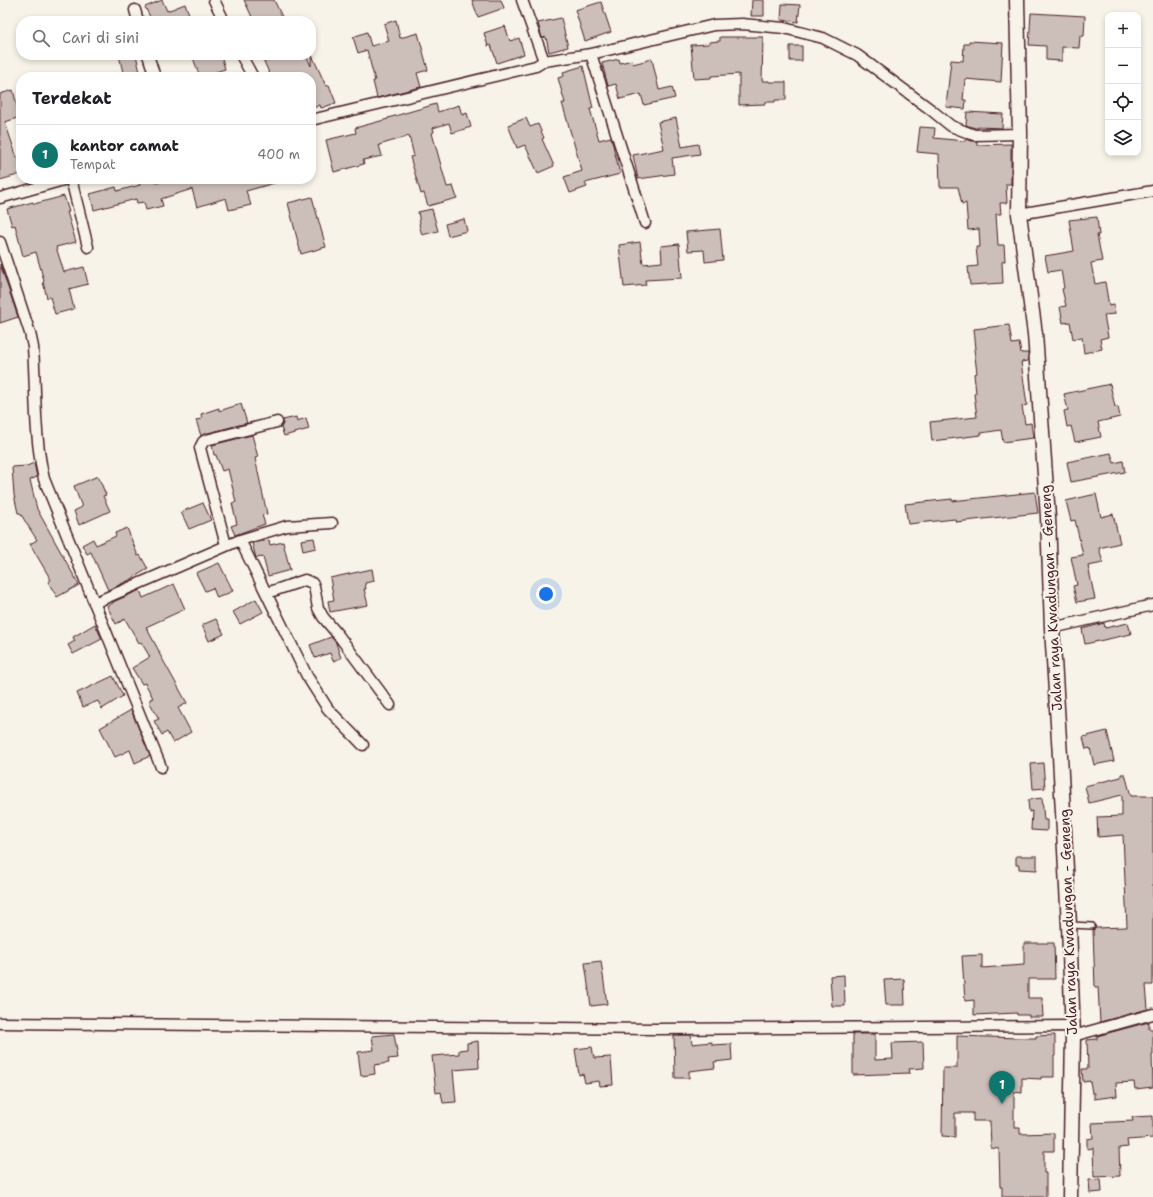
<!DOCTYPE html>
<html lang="id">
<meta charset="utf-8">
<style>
body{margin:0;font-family:"Shantell Sans",sans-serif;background:#f6f6f6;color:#202124}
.controls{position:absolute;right:12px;top:12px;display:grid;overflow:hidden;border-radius:8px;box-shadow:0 2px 6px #0003}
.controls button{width:36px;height:36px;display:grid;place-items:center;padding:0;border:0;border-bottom:1px solid #e0e0e0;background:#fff;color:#202124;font:20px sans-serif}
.you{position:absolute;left:546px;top:594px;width:14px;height:14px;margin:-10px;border:3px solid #fff;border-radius:50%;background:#1a73e8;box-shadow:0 0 0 6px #1a73e833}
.badge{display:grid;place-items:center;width:26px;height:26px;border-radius:50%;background:#0f766e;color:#fff;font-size:13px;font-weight:700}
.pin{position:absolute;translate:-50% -33px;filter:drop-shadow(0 1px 2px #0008)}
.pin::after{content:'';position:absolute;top:21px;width:14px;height:12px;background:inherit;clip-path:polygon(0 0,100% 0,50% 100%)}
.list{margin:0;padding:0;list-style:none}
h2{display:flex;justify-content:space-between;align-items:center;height:52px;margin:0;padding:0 16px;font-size:17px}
h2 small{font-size:13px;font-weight:400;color:#757577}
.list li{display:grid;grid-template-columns:26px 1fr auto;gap:12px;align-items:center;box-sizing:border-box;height:60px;padding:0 16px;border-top:1px solid #e0e0e0}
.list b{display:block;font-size:15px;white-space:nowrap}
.list p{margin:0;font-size:13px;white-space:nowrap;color:#757577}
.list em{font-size:13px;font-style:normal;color:#757577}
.icon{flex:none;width:22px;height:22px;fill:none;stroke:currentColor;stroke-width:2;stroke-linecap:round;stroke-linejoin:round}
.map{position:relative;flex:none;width:1153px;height:1197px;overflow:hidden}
.search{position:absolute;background:#fff;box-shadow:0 2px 6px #0003;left:16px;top:16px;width:300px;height:44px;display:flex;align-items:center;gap:10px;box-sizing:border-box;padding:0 14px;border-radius:16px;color:#757577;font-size:15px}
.panel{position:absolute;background:#fff;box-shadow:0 2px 6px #0003;left:16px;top:72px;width:300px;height:112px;border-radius:16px}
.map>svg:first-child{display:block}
.building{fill:#ccbfb9;stroke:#4a1f2b}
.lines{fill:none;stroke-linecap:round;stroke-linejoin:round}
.lane-casing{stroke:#4a1f2b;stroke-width:8}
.street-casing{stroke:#4a1f2b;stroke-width:13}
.secondary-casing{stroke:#4a1f2b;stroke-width:17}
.lane{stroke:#f7f3e8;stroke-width:5}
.street{stroke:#f7f3e8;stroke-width:10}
.secondary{stroke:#f7f3e8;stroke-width:14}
.labels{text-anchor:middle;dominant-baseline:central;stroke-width:4;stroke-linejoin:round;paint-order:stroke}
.street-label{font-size:14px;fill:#4a1f2b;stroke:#f7f3e8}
</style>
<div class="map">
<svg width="1153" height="1197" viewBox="0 0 1153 1197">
<rect width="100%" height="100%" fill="#f7f3e8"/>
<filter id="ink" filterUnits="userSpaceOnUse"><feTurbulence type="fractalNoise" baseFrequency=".025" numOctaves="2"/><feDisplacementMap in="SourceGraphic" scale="8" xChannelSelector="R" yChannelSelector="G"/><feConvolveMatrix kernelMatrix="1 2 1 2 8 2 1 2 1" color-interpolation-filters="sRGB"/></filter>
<g filter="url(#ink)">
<!-- building -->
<path class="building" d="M162,0L167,11L185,4L192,21H152L145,7Z
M244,0H274L284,21H254Z
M472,0H501L504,8L478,17Z
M752,0H764V16H751Z
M601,2L611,32L585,41L575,10Z
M782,4L800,5L798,22L781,20Z
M1031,13L1085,16L1084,36H1080L1079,48L1062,47V61L1046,60V46L1029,45Z
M561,18L568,47L549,52L546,37L542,38L538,23Z
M396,20L400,38L418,33L428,70L417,73L421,87L377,98L373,81H375L367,50L358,53L353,37L367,32L371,46L389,41L384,24Z
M505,26L510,41L519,38L524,54L497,63L491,45L488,46L484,33Z
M720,37H763L762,81H769V82H786V100H775V102H765V104L739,105V74L711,76V78L694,79L691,45L709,44V42L720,41Z
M969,41L1003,43L1001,82L965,79L963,100H966L965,109L946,107L951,60L963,61L964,44H969Z
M790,46H802V61H790Z
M311,53L326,86L329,85L336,103L321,108L320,105L311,109V77H271L261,55H306L311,66Z
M119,55H136L141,77H124Z
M192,55H221L225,69L200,77Z
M619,59L620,63L632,60L633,64L652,59L659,90L672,87L675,98L644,105L641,94L620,99L616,84L608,86L602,63Z
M583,66L593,108L590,109L599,140L611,137L620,174L585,183L587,187L570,193L564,177L582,171L562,103H565L558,78L564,76L563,72Z
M13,90L20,117L5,122L17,158L21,156V174L0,180V94Z
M436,104L438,112L459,105L462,115L467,113L471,127L452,133L449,123L433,128L434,132L432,133L447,187L453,186L457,198L428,206L424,193L421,194L410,157L414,156L409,136L379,145L382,156L363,160L364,164L334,172L326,140L356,133L355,128L388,119V118Z
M967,112L1003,114L1002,128L978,127V128H975L966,125Z
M526,118L530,127L538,124L544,138L542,139L554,166L538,173L525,145L517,148L508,125Z
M676,118L682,147L698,144L700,154L672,158L674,174L638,179L633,155L664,149L658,122Z
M920,127L935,128L934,138L965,141L966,139L972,141H977V145L1011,144V184H1006L1007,203H1000L1001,214H996L998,245H1004L1005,261L1002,262L1003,283L970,285L968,267L978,266L976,247H980L979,229L968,230L966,203L962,204L958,187H940L939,154L917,152Z
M138,179H156L157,183L168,179H278V182L246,191L251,205L229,210L226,198L197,207L192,189L161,199L163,206L146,210L144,202L137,203L136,199L94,210L90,194L116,187L117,191L140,185Z
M64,196L69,212H67L76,242L56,247L64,272L84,267L88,284L69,289L74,309L55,314L50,297L47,298L43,282L44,281L36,252L23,256L15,225L12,226L7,209L33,202L34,204Z
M312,197L326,247L301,254L288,203Z
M432,209L438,231L422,235L419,224L420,223L418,212Z
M1097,217L1099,235H1097L1102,261L1091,263L1095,284L1105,282L1109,306L1114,305L1115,314L1104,315L1108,337L1100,339L1102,349L1084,353L1082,337L1073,339L1070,322L1063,323L1060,307L1066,306L1062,289L1064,288L1061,270L1048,272L1045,256L1074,251L1069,220Z
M464,219L467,231L448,236L445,224Z
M720,229L723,260L705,262L704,250L688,251L686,232Z
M640,242L643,264L662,262L661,246L679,244L682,278L645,280L646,285L624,287L619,245Z
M0,264L18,317L0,323Z
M1009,325L1012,344L1019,343L1021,353H1028V361L1021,362L1027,405L1022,406L1025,424L1031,423L1033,438L1003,442L1001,430L981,433V435L932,441L930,422L977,417L974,394L976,393L974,374L977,373L974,349H976L974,329Z
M1110,384L1115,407H1118L1120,417L1098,422L1101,437L1075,442L1071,426L1067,427L1064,411L1068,410L1064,394Z
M241,404L247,423L204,434L201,436L196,420L202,419L201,414L219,408V411Z
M296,417L297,421L306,418L309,429L284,436L281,427L283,424V420Z
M252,435L258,457L255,458L267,514L262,515L265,524L235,535L231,526L237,524L232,503L236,502L228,469L222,471L216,455H214L212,445Z
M1111,453L1114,463L1123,461L1125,472L1071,482L1067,462Z
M34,463L37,477L30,480L37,509L79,585L57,597L48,582L51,580L30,544L37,540L20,513H18L14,495L12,467L27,466Z
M98,476L106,495L103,496L110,511L79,525L74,511L82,507L74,486Z
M1035,492L1038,513L956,522L955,519L908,524L905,504L952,499V501Z
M1096,494L1101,517L1113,514L1120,543L1099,548L1103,563L1088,566L1095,599L1077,602L1073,586L1077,585L1071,557L1083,555L1075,520L1071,521L1066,501Z
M203,503L211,520L189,529L181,512Z
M127,528L138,556L140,555L148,569L134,577V578L108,590L91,552L87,554L82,545L93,539L96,545L116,536L115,533Z
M314,538L316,548L303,551L301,540Z
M269,540L270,545L283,542L290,570L268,576L263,557L256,558L252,543Z
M219,563L233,591L217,598L213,588L205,591L196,573Z
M372,569L374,581L365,583L366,589H364L368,605L330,612L328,601L334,600L330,578Z
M174,584L185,609L146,627L160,653H159L187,703L178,708L191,732L173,743L167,732L162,735L154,721L159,719L150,703V699L153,698L145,683L142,684L132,668L150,657L141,642L139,643L125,619L116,624L107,606L113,603V602L140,590L143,598Z
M256,599L263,612L240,624L233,612Z
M216,619L224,634L209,641L202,625Z
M1104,623L1105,628L1128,623L1131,634L1085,644L1082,629Z
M95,624L102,639L73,654L68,645L75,641L73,637Z
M331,637L336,643L341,658L333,661L330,653L315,658L310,645Z
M113,676L123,696L102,709L98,701L83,707L77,693Z
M131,710L150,756L135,763L130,750L115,757L100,728Z
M1107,731L1114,761L1094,765L1090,748L1086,749L1083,737Z
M1043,763L1045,788L1033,789L1031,764Z
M1121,774H1125L1131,796H1153V985H1146L1148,1009L1100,1022L1098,987H1095L1093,930L1096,928L1127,927L1123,835L1098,837L1097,817L1122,816V795L1089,803L1085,786L1121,777Z
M1042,798L1044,820H1047V831L1031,830L1032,811L1029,812L1028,800Z
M1016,856H1037V870L1019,869V865H1016Z
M1024,943H1054L1055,979H1028V998H1042L1043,1017H1029V1015H1017V1013L974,1015V1000L965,1001L962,956L982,955V968L1024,965Z
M601,961L607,1004L591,1006L585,963Z
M844,975L845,1006H832L830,976Z
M904,979L905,1005H886L884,980Z
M1149,1022V1029H1153V1055H1152L1153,1087L1135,1089L1134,1082L1116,1083L1117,1096L1094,1099V1093H1092L1090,1081L1083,1082L1082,1069H1088L1087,1040L1097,1039V1036Z
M394,1034L398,1058L388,1059L389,1063L374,1065L375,1074L361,1076L358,1052L374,1050L372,1036Z
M853,1034H875V1060L893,1059L892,1043L923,1042L924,1068L909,1069L910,1073L853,1075Z
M674,1035H691L692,1044L712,1042V1045L731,1044L732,1060L714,1062L715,1068L689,1071V1078H675Z
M1055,1035V1056H1054V1077H1041V1079L1022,1078V1093L1014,1092V1128H1020V1134L1054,1133V1151H1044V1173H1046V1197H1002V1187H1000L999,1149L991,1148L990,1121H973V1113H955V1137L942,1136L943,1068H957V1036L1019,1038H1036V1036Z
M478,1041L479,1068L453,1070L456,1102L443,1103L441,1092L436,1093L432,1056L459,1054V1050L467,1049V1043Z
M592,1047L594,1058L611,1057L613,1085L600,1086L599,1081L585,1083L583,1074L579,1075L575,1049Z
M1153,1116V1138L1127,1140L1128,1147L1119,1148L1120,1176L1094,1177L1093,1148L1087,1149V1139L1093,1138L1092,1123L1133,1121L1132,1117Z
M1101,1179L1102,1192L1090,1193L1089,1180Z"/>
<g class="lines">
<defs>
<path id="lane" d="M1070,925L1092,926"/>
<path id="street" d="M214,0L224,21
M522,0L544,61
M135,10L138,21
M591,54L645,223
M148,55L155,77
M241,55L253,77
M311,120L536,66L544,61L591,54L714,25L742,24L784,28L823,38L857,55L930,109L951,126L974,135L1020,134
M71,179L88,247
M0,198L67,179
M1019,214L1153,191
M0,242L30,333L33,347C36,391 34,436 44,479L161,767
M240,540L287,526L332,523
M226,545L200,448L203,442L206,440L277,422
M267,593L305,580L312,583L314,586L318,608L323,617L339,636L390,705
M94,603L240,540L307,676L328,709L363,745
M1052,628L1153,605
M0,1023L656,1029L1072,1026
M1073,1036L1153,1014"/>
<path id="secondary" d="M1017,0L1020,134L1019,214L1035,334L1048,517L1052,628L1060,756L1069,925L1073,1036L1070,1197"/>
</defs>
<!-- lane casing -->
<use href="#lane" class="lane-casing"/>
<!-- street casing -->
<use href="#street" class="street-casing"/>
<!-- secondary casing -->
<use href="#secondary" class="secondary-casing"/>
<!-- lane -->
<use href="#lane" class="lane"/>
<!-- street -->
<use href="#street" class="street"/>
<!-- secondary -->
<use href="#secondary" class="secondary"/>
</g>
</g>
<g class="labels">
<!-- street labels -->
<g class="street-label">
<text transform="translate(1051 598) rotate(-93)">Jalan raya Kwadungan - Geneng</text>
<text transform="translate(1068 922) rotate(-92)">Jalan raya Kwadungan - Geneng</text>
</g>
</g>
</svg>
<div class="controls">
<button>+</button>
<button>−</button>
<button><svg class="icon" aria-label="locate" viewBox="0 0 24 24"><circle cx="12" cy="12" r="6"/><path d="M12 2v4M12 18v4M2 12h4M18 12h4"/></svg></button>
<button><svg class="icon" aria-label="layers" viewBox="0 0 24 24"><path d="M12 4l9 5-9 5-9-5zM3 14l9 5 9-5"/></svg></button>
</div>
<div class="you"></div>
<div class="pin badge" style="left:1002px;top:1104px">1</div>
<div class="search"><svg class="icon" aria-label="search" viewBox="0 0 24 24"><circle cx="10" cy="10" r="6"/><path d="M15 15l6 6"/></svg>Cari di sini</div>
<section class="panel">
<h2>Terdekat<small></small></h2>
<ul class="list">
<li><span class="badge">1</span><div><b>kantor camat</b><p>Tempat</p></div><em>400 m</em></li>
</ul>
</section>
</div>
